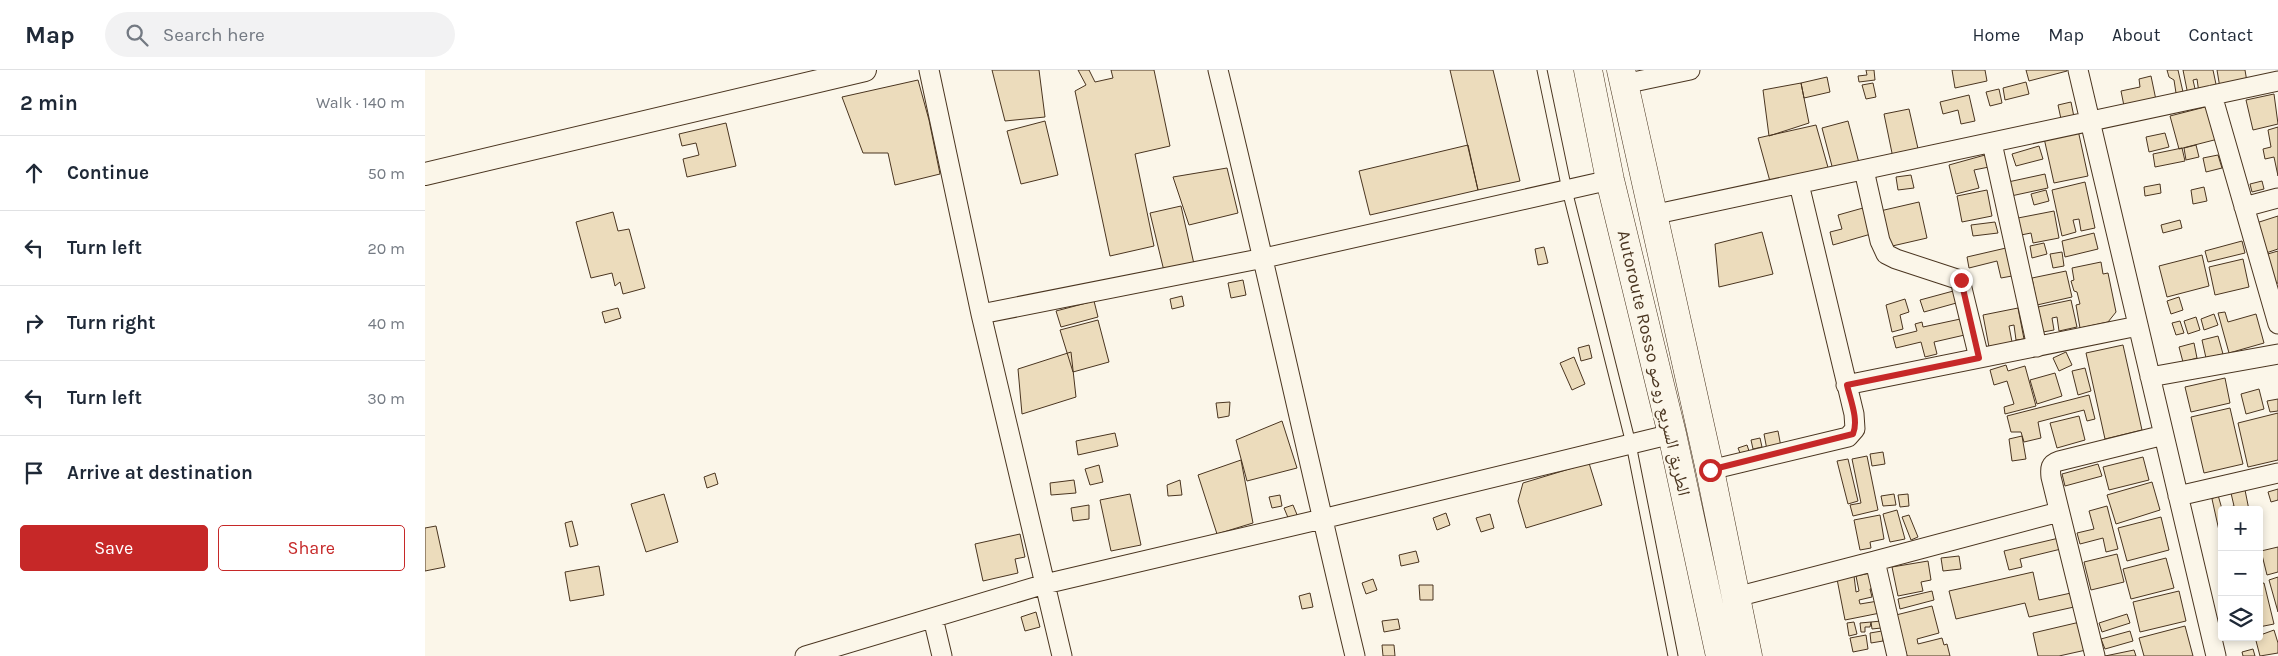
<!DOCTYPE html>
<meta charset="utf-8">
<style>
body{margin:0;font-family:Karla,"Noto Naskh Arabic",sans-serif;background:#f2f2f3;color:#1f2937}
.controls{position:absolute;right:15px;bottom:15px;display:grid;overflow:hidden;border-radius:5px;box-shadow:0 2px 8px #0003}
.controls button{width:45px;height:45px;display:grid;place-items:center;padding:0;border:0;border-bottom:1px solid #e0e1e3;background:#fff;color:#1f2937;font:25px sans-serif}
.stop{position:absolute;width:15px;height:15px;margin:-11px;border:4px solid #c62828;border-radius:50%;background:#fff}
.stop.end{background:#c62828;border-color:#fff;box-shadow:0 1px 5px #0008}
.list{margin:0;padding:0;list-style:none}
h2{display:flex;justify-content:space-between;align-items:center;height:65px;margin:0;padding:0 20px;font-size:21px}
h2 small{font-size:16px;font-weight:400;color:#747a83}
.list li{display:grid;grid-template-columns:32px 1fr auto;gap:15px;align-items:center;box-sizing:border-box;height:75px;padding:0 20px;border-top:1px solid #e0e1e3}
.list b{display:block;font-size:19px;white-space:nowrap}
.list em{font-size:16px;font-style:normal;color:#747a83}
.actions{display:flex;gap:10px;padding:15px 20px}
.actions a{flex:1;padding:11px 0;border:1px solid #c62828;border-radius:5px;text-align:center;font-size:18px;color:#c62828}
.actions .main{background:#c62828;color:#fff}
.icon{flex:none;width:28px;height:28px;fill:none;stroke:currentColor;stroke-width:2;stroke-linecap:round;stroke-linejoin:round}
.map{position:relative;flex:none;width:1853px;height:586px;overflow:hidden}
header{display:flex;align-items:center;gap:30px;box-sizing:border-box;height:70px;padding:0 25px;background:#fff;border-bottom:1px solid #e0e1e3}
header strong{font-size:24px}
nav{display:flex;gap:28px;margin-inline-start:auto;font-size:18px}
.search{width:350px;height:45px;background:#f2f2f3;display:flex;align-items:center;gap:12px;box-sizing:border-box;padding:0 18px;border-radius:28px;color:#747a83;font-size:19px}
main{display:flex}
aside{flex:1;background:#fff}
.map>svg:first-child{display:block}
.building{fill:#ecdcbc;stroke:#4a3520}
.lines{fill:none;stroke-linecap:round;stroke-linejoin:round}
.service-casing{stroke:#4a3520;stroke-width:11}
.minor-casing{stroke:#4a3520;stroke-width:21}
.tertiary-casing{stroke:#4a3520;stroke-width:24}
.trunk-casing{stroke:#4a3520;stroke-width:29}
.service{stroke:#fbf6e9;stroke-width:9}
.minor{stroke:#fbf6e9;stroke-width:19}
.tertiary{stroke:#fbf6e9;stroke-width:22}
.trunk{stroke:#fbf6e9;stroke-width:28}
.route{stroke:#c62828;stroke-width:6}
.labels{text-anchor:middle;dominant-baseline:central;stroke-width:4;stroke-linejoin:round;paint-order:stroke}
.street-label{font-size:18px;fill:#4a3520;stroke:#fbf6e9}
</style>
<header>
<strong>Map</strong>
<div class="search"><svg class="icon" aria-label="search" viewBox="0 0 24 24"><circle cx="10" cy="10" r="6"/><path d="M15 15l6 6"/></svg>Search here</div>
<nav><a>Home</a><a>Map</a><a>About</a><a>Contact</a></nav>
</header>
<main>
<aside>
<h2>2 min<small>Walk · 140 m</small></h2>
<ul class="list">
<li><svg class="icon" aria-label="ahead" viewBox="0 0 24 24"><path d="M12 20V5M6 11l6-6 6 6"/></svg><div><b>Continue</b></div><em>50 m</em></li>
<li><svg class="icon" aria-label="left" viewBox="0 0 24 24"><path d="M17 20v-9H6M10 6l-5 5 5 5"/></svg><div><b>Turn left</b></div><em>20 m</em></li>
<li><svg class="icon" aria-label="right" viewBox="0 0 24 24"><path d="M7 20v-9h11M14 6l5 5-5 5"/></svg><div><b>Turn right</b></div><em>40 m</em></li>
<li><svg class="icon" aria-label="left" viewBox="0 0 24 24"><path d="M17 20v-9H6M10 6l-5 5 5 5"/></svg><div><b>Turn left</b></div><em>30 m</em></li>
<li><svg class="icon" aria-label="arrive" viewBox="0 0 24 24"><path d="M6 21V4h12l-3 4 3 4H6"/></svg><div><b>Arrive at destination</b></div></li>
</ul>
<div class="actions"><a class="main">Save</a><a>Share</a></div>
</aside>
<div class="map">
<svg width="1853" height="586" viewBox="0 0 1853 586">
<rect width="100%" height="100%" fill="#fbf6e9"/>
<!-- building -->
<path class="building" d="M567,0H614L620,47L580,51Z
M653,0H664L670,12L688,8L686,0H729L745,76L710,84L729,176L685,186L650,21L661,15Z
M1025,0H1068L1095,111L1053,120Z
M1441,0H1449L1450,10L1434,12L1433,6L1442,5Z
M1527,0H1560L1562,11L1530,18Z
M1601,0H1642V1L1604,11Z
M1742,0H1753L1758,22L1751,23L1749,10L1744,7Z
M1758,0H1788L1792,19L1774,23L1772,9L1768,10L1771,23L1763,25Z
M1792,0H1820L1822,12L1795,18Z
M1726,6L1731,30L1699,36L1696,21L1715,17L1714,9Z
M1402,7L1405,22L1379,28L1376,13Z
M493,10L504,50L515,104L470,115L463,83H438L417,27Z
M1601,12L1604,24L1580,30L1578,18Z
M1376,13L1384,53L1344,66L1338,20Z
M1448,13L1451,27L1441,29L1437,15Z
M1574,19L1577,33L1565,36L1561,22Z
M1849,24L1853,54L1828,60L1821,30Z
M1544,25L1550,51L1536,54L1533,40L1518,44L1515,32Z
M1646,32L1649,47L1636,49L1633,35Z
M1784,36L1793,69L1754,79L1745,46Z
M1484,39L1494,83L1468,88L1459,44Z
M620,51L633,105L596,114L582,61Z
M1423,51L1434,93L1408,100L1397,58Z
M301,53L311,96L262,107L258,89L274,85L271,73L257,76L254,64Z
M1391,55L1404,101L1346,115L1333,68Z
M1853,57V106L1849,87L1840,89L1838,79L1846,77L1843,60Z
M1653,60L1663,106L1629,113L1619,68Z
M1740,63L1744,77L1724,82L1721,67Z
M1043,75L1053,120L945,145L934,101Z
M1771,75L1774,87L1761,90L1759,78Z
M1614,76L1618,89L1591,96L1587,84Z
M1757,78L1760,91L1730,97L1728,84Z
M1560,85L1564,97L1549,100L1554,118L1531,124L1524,95Z
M1793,85L1797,98L1781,102L1778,88Z
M802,98L813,143L764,155L748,107Z
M1620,104L1623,118L1586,126L1583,112Z
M1486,105L1489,118L1473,120L1471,107Z
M1837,111L1839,119L1827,122L1825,114Z
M1660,112L1670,158L1656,161L1654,149L1648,150L1651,162L1637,166L1627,120Z
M1735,114L1736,123L1720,126L1719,117Z
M1779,117L1782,131L1768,134L1766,120Z
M1562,120L1567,146L1537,152L1532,126Z
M1621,120L1624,131L1609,135L1606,124Z
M1494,132L1502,168L1463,177L1455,141Z
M756,136L769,194L739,201L725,143Z
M1438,138L1446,164L1408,175L1405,162L1417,159L1413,145Z
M1629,141L1634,168L1608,173L1606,163L1596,165L1593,148Z
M188,142L193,161L204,159L220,218L198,224L195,212L190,216L187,203L166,208L151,152Z
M1853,146V179L1835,185L1825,155Z
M1755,150L1757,158L1738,163L1736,155Z
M1570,152L1573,163L1548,166L1546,155Z
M1337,162L1348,204L1294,217L1290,174Z
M1669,163L1673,179L1640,187L1637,171Z
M1817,171L1820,183L1783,192L1780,181Z
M1619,173L1622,184L1607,188L1605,176Z
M1119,177L1123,193L1113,195L1110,179Z
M1581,178L1587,206L1576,208L1572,191L1544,198L1542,187Z
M1853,181V213L1844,216L1836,186Z
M1637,182L1639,196L1628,198L1625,184Z
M1777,185L1784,216L1742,227L1734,196Z
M1818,189L1824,217L1790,225L1784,197Z
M1676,192L1678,204L1683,203L1691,242L1683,252L1655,258L1651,235L1655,234L1652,222L1649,221L1646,211L1649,210L1647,198Z
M1641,201L1647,227L1612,235L1607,208Z
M818,210L821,225L806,228L803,213Z
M1532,220L1535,232L1499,242L1495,230Z
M757,226L759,236L747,239L745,229Z
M1754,227L1758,240L1746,244L1742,231Z
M1480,229L1484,242L1475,245L1478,259L1467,262L1461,235Z
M1646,230L1652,257L1634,261L1632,247L1627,248L1629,260L1618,262L1613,237Z
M669,231L673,247L636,257L631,241Z
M193,238L196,248L180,253L177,242Z
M1593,238L1599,269L1591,270L1589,255L1584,256L1587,272L1564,277L1558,245Z
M1800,242L1803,252L1831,244L1839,273L1804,283L1793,243Z
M1789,244L1793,255L1779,260L1776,249Z
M1771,247L1775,260L1763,264L1759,251Z
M1540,248L1544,264L1509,272L1512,284L1500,287L1496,272L1471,278L1468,267L1492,261L1490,254L1497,252L1498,257Z
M673,250L684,292L648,302L635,260Z
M1755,251L1759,263L1751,265L1747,253Z
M1793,266L1798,284L1781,288L1777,270Z
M1769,273L1772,288L1758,292L1754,277Z
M1164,275L1167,288L1156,291L1153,278Z
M1698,275L1717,360L1680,369L1661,283Z
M646,282L651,327L597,344L593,299Z
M1641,282L1647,295L1634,301L1628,288Z
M1149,287L1160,314L1147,320L1135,293Z
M1581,295L1583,301L1600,296L1611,336L1580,344L1579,337L1589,334L1582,311L1569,315L1565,300Z
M1660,298L1666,321L1653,325L1647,301Z
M1630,303L1637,326L1612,334L1605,310Z
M1800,308L1805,333L1766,342L1760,317Z
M1834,319L1839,339L1821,344L1816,324Z
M1664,325L1670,349L1662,351L1659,340L1613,352L1616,368L1599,372L1596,362H1586L1582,346Z
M1853,329V341L1845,342L1842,331Z
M805,332L804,346L793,348L791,333Z
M1805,338L1818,394L1779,403L1766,347Z
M1853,343V390L1823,397L1813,353Z
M1654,346L1660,370L1632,378L1625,353Z
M857,351L872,398L822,411L811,370Z
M1353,361L1356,377L1342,380L1339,364Z
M690,363L693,376L653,385L651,371Z
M1597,366L1601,389L1587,391L1584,369Z
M1335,368L1337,377L1328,379L1326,370Z
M1322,375L1324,381L1315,383L1313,378Z
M1458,382L1460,394L1447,396L1445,384Z
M1442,386L1453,440L1428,446L1425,435L1436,433L1427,389Z
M1718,387L1724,410L1684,420L1678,397Z
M1423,389L1433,431L1423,434L1412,391Z
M816,390L828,453L792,464L773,405Z
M1164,393L1177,435L1101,458L1093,431L1098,413Z
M1673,394L1677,406L1640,416L1637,404Z
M674,395L678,412L665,415L660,399Z
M290,403L293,414L282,418L279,407Z
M649,410L651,423L626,425L625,413Z
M755,410L757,425L743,426L742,415Z
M1727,412L1735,440L1691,454L1682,425Z
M1853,419V430L1846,432L1843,422Z
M1820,420L1824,440H1797L1795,465L1787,429L1793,425L1797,439L1809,436L1806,423Z
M239,424L253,472L221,482L206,434Z
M705,424L716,475L686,481L675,430Z
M1469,424L1471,435L1458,436L1456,426Z
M1483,424L1484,436L1475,437L1473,425Z
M855,425L857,436L847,438L844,427Z
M664,435V449L648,451L646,438Z
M868,435L873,447L864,450L859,438Z
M1682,436L1693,479L1681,482L1678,468L1655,474L1652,463L1669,459L1664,441Z
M1472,440L1480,469L1465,472L1458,444Z
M1021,443L1025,455L1012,460L1008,448Z
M1065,444L1069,458L1056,462L1051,448Z
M1455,445L1459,469L1445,472L1446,478L1435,480L1429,450Z
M1484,445L1493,467L1486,470L1477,447Z
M1736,447L1744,480L1702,491L1693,458Z
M147,451L153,475L145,477L140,453Z
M11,456L20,497L0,501V458Z
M595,464L600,487L590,489L593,503L558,511L550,474Z
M1634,468L1636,479L1595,489L1597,497L1584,500L1579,481Z
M1853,477V502L1842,505L1836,481Z
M991,481L994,492L976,496L974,485Z
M1692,484L1699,512L1666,520L1659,492Z
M1534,486L1536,499L1518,501L1516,488Z
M1741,488L1749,518L1706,529L1698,499Z
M1503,491L1506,510L1496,512L1498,521L1473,526L1467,497Z
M174,496L179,525L145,531L140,502Z
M1608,502L1614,530L1646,523L1649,537L1604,547L1600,533L1531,549L1524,521Z
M1446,503L1449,518L1445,519L1447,527L1434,530L1435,534L1453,531L1455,543L1420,550L1412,509L1429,506L1431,522L1434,521L1431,506Z
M1853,507V542L1844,510Z
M948,509L952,520L941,524L937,513Z
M1839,513L1849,554L1834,557V514Z
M994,515H1008V530H995Z
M1507,521L1509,530L1475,539L1473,529Z
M1754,521L1761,551L1715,562L1708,532Z
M885,523L888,537L877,539L874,526Z
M1507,536L1514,563L1492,569L1493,574L1517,568L1519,575L1522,574L1525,586H1482L1471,545Z
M611,542L615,557L600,561L596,547Z
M1702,544L1705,553L1677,562L1674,553Z
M973,549L975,559L959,562L957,551Z
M1456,551V558L1447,559L1446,552Z
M1429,552L1432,564L1424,566L1422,553Z
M1446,552L1445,557H1440V562H1436L1435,553Z
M1655,552L1661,580L1634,586H1613L1608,563Z
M1760,556L1768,586H1719L1714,568Z
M1849,560L1853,573V583L1835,586L1830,567Z
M1457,561L1458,571L1446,573L1445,563Z
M1705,561L1708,571L1680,579L1676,569Z
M1441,565L1443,579L1428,582L1425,568Z
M957,575H969L970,586H958Z
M1828,579L1830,586H1818L1817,582Z
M1709,580L1711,586H1680Z"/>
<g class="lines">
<defs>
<path id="service" d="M1117,0L1142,120L1206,374L1248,586"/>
<path id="minor" d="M504,0L556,244L637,586
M793,0C841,195 883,391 930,586
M1653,0L1791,586
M1199,14L1265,0
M1787,25L1853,254
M1567,73L1612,277
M1439,100L1455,171L1461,184L1471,189L1535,210L1554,288
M1819,137L1853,128
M1227,145L1853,11
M556,244L839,188L1185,110
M1725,307L1853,284
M1421,315L1713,256
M1285,400L1423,367L1430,359L1429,344L1374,114
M1753,426L1853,403
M1450,491L1634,442
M1311,527L1450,491L1472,586
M508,548L517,586
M380,586L620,514L897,449L1247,364
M1670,586L1626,407C1625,398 1625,394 1634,391L1739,365"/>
<path id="tertiary" d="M0,104L440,0"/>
<path id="trunk" d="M1163,0L1185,110L1247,364L1295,586
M1196,0L1285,400L1323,586"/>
</defs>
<!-- service casing -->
<use href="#service" class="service-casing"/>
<!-- minor casing -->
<use href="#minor" class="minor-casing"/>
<!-- tertiary casing -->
<use href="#tertiary" class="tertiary-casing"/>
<!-- trunk casing -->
<use href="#trunk" class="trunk-casing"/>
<!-- service -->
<use href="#service" class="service"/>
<!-- minor -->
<use href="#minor" class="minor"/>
<!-- tertiary -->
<use href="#tertiary" class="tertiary"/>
<!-- trunk -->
<use href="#trunk" class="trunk"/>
</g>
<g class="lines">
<!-- route -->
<path class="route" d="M1285,400L1428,364C1434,350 1425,329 1422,315L1554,288L1536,210"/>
</g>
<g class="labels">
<!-- street labels -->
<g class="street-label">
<text transform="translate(1229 293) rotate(77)">Autoroute Rosso الطريق السريع روصو</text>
</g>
</g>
</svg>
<div class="controls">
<button>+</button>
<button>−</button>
<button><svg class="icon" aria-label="layers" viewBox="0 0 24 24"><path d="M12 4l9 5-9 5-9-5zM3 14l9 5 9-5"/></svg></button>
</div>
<div class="stop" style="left:1285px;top:400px"></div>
<div class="stop end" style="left:1536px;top:210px"></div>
</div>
</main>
